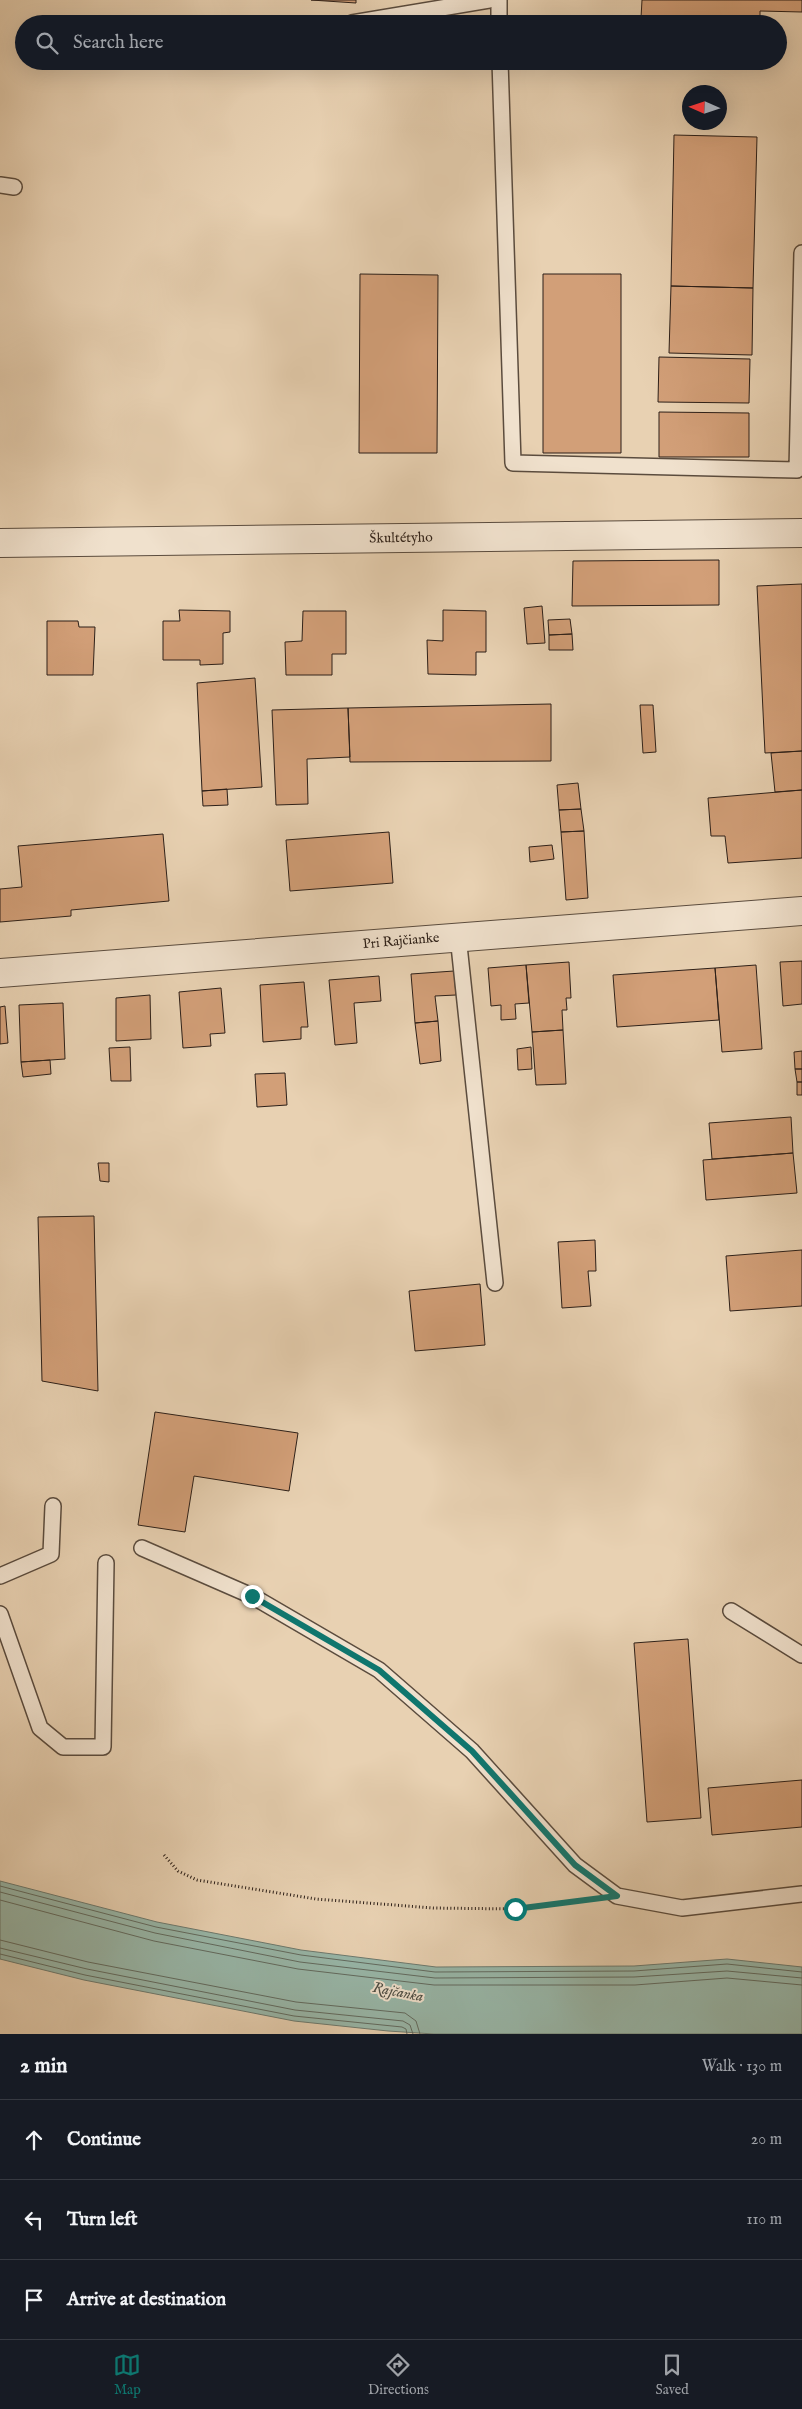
<!DOCTYPE html>
<meta charset="utf-8">
<style>
body{margin:0;font-family:"IM FELL English",serif;background:#242831;color:#f1f3f6}
.compass{position:absolute;left:682px;top:85px;width:45px;height:45px;border-radius:50%;background:#171b24;box-shadow:0 5px 20px #0002;rotate:273deg}
.stop{position:absolute;width:15px;height:15px;margin:-11px;border:4px solid #0f766e;border-radius:50%;background:#fff}
.stop.end{background:#0f766e;border-color:#fff;box-shadow:0 1px 5px #0008}
.list{margin:0;padding:0;list-style:none}
h2{display:flex;justify-content:space-between;align-items:center;height:65px;margin:0;padding:0 20px;font-size:21px}
h2 small{font-size:16px;font-weight:400;color:#9ea1a6}
.list li{display:grid;grid-template-columns:32px 1fr auto;gap:15px;align-items:center;box-sizing:border-box;height:80px;padding:0 20px;border-top:1px solid #363941}
.list b{display:block;font-size:19px;white-space:nowrap}
.list em{font-size:16px;font-style:normal;color:#9ea1a6}
.icon{flex:none;width:28px;height:28px;fill:none;stroke:currentColor;stroke-width:2;stroke-linecap:round;stroke-linejoin:round}
.map{position:relative;flex:none;width:802px;height:2034px;overflow:hidden}
.search{position:absolute;background:#171b24;box-shadow:0 5px 20px #0002;left:15px;right:15px;top:15px;height:55px;display:flex;align-items:center;gap:12px;box-sizing:border-box;padding:0 18px;border-radius:28px;color:#9ea1a6;font-size:19px}
.sheet{height:305px;background:#171b24}
nav{display:flex;justify-content:space-around;align-items:center;box-sizing:border-box;height:70px;border-top:1px solid #363941;background:#171b24;font-size:14px;color:#9ea1a6}
nav a{display:grid;justify-items:center;gap:2px}
nav .on{color:#0f766e}
.map>svg:first-child{display:block}
.water{fill:#98b7a9;stroke:#6d7a6f}
.lines{fill:none;stroke-linecap:round;stroke-linejoin:round}
.shore{stroke:#626b60;stroke-width:1}
.building{fill:#d29f78;stroke:#2c1f18}
.service-casing{stroke:#5b4c3e;stroke-width:18}
.minor-casing{stroke:#5b4c3e;stroke-width:30}
.path{stroke:#2c1f18;stroke-width:3;stroke-dasharray:1 2.5;stroke-linecap:butt}
.service{stroke:#f0e1cd;stroke-width:15}
.minor{stroke:#f0e1cd;stroke-width:28}
.route{stroke:#0f766e;stroke-width:6}
.labels{text-anchor:middle;dominant-baseline:central;stroke-width:4;stroke-linejoin:round;paint-order:stroke}
.street-label{font-size:14px;fill:#2c1f18;stroke:#f0e1cd}
.water-label{font-size:15px;font-style:italic;fill:#4c4d44;stroke:#f0e1cd}
</style>
<div class="map">
<svg width="802" height="2034" viewBox="0 0 802 2034">
<rect width="100%" height="100%" fill="#e8d1b2"/>
<filter id="stains"><feTurbulence type="fractalNoise" baseFrequency=".004" numOctaves="4"/><feColorMatrix values="0 0 0 0 .2 0 0 0 0 .09 0 0 0 0 .02 0 0 0 .5 -.17"/></filter>
<radialGradient id="worn" r=".72"><stop offset=".6" stop-color="#630" stop-opacity="0"/><stop offset="1" stop-color="#630" stop-opacity=".3"/></radialGradient>
<!-- water -->
<path class="water" d="M0,1881L157,1922L301,1950L436,1967L634,1966L727,1959L802,1967V2034H434L388,2031L294,2021L84,1980L0,1959Z"/>
<g class="lines">
<!-- shore -->
<path class="shore" d="M0,1886L156,1927L301,1955L435,1972L634,1971L727,1964L802,1972
M0,1892L155,1933L300,1962L435,1978L634,1977L727,1971L802,1978
M0,1900L154,1941L298,1969L434,1985H635L727,1978L802,1985
M0,1940L88,1962L296,2002L405,2013L416,2021L420,2034
M0,1948L87,1969L295,2010L403,2021L410,2025L413,2034
M0,1954L85,1975L294,2016L402,2027L406,2029L407,2034"/>
</g>
<!-- building -->
<path class="building" d="M311,0H356V3Z
M642,0H802V12L760,11V22L641,18Z
M674,135L757,137L753,288L671,286Z
M360,274L438,275L437,453H359Z
M543,274H621V453H543Z
M671,286L753,288L752,355L669,353Z
M659,357L750,359L749,403L658,402Z
M659,412L749,413V457H659Z
M719,560V605L572,606L573,561Z
M802,584V751L765,753L757,586Z
M542,606L545,643L527,644L524,608Z
M179,610L230,611V632L223,633V664L200,665V660H163V621H180Z
M443,610L486,611V652H476V675L428,674L427,640L443,641Z
M303,611H346V654H332V675H286L285,642L302,641Z
M570,619L572,634L549,635L548,620Z
M47,621H78L79,627H95L93,675H47Z
M572,634L573,650H549V635Z
M255,678L262,787L202,791L197,683Z
M551,704V761L350,762L348,708Z
M640,705H653L656,752L643,753Z
M348,708L350,757L307,759L308,804L276,805L272,710Z
M802,751V790L775,792L771,753Z
M578,783L581,809L559,810L557,785Z
M227,789L228,805L203,806L202,791Z
M802,790V858L728,863L725,836H711L708,798Z
M581,809L584,831L561,832L559,810Z
M584,831L588,898L566,900L561,832Z
M389,832L393,883L290,891L286,840Z
M163,834L169,901L71,910V916L0,922V889L22,887L18,846Z
M552,845L554,859L530,862L529,847Z
M802,961V1004L783,1006L780,962Z
M569,962L571,998H566L567,1010H562L563,1030L532,1032L526,965Z
M526,965L529,1003L515,1004L516,1019L501,1020V1005L491,1006L488,968Z
M756,965L762,1049L722,1052L715,968Z
M715,968L719,1020L617,1027L613,975Z
M454,971L456,995L435,996L438,1021L415,1023L411,974Z
M379,976L381,1001L354,1003L357,1043L335,1045L329,980Z
M304,982L308,1027H301V1039L263,1042L260,985Z
M221,988L225,1033L210,1034L211,1046L183,1048L179,992Z
M150,995L151,1039L116,1041V998Z
M63,1003L65,1059L21,1062L19,1005Z
M5,1006L8,1043L0,1044V1007Z
M438,1021L441,1061L420,1064L415,1023Z
M563,1030L566,1084L536,1085L532,1032Z
M130,1047L131,1081H111L109,1048Z
M531,1047L532,1069L518,1070L517,1049Z
M802,1051V1069H795L794,1052Z
M50,1060L51,1074L23,1077L21,1062Z
M795,1069H802V1082H797Z
M285,1073L287,1105L257,1107L255,1074Z
M797,1082H802V1095H797Z
M791,1117L793,1153L712,1159L709,1123Z
M793,1153L797,1193L706,1200L703,1160Z
M98,1163H109V1182L100,1181Z
M94,1216L98,1391L42,1381L38,1217Z
M595,1240L596,1271H588L591,1306L562,1308L558,1242Z
M802,1250V1306L730,1311L726,1256Z
M480,1284L485,1345L415,1351L409,1291Z
M155,1412L298,1433L289,1491L194,1476L185,1532L138,1525Z
M688,1639L701,1818L647,1822L634,1643Z
M802,1780V1827L712,1835L708,1788Z"/>
<g class="lines">
<defs>
<path id="service" d="M499,0V24
M352,23L489,0
M500,61L513,463L797,470L802,253
M0,185L14,187
M458,936L495,1283
M142,1548L252,1596L379,1670L472,1751L575,1865L617,1896L682,1908L802,1894
M0,1576L51,1554L53,1506
M731,1611L802,1655
M0,1614L40,1728L63,1747H103L106,1563"/>
<path id="minor" d="M0,543L802,533
M0,973L802,911"/>
</defs>
<!-- service casing -->
<use href="#service" class="service-casing"/>
<!-- minor casing -->
<use href="#minor" class="minor-casing"/>
<!-- path -->
<path class="path" d="M164,1855L178,1871L197,1880L316,1899L433,1908L515,1909L584,1900"/>
<!-- service -->
<use href="#service" class="service"/>
<!-- minor -->
<use href="#minor" class="minor"/>
</g>
<g class="lines">
<!-- route -->
<path class="route" d="M252,1596L379,1670L472,1751L575,1865L617,1896L515,1909"/>
</g>
<g class="labels">
<!-- street labels -->
<g class="street-label">
<text transform="translate(401 538) rotate(-1)">Škultétyho</text>
<text transform="translate(401 941) rotate(-5)">Pri Rajčianke</text>
</g>
<!-- water labels -->
<g class="water-label">
<text transform="translate(398 1992) rotate(11)">Rajčanka</text>
</g>
</g>
<rect width="100%" height="100%" filter="url(#stains)"/>
<rect width="100%" height="100%" fill="url(#worn)"/>
</svg>
<svg class="compass" viewBox="-18 -18 36 36"><path d="M0-13l5 13h-10z" fill="#e53935"/><path d="M0 13l5-13h-10z" fill="#9ea1a6"/></svg>
<div class="stop" style="left:515px;top:1909px"></div>
<div class="stop end" style="left:252px;top:1596px"></div>
<div class="search"><svg class="icon" aria-label="search" viewBox="0 0 24 24"><circle cx="10" cy="10" r="6"/><path d="M15 15l6 6"/></svg>Search here</div>
</div>
<section class="sheet">
<h2>2 min<small>Walk · 130 m</small></h2>
<ul class="list">
<li><svg class="icon" aria-label="ahead" viewBox="0 0 24 24"><path d="M12 20V5M6 11l6-6 6 6"/></svg><div><b>Continue</b></div><em>20 m</em></li>
<li><svg class="icon" aria-label="left" viewBox="0 0 24 24"><path d="M17 20v-9H6M10 6l-5 5 5 5"/></svg><div><b>Turn left</b></div><em>110 m</em></li>
<li><svg class="icon" aria-label="arrive" viewBox="0 0 24 24"><path d="M6 21V4h12l-3 4 3 4H6"/></svg><div><b>Arrive at destination</b></div></li>
</ul>
</section>
<nav>
<a class="on"><svg class="icon" aria-label="map" viewBox="0 0 24 24"><path d="M3 6l6-2 6 2 6-2v14l-6 2-6-2-6 2zM9 4v14M15 6v14"/></svg>Map</a>
<a><svg class="icon" aria-label="directions" viewBox="0 0 24 24"><path d="M12 3l9 9-9 9-9-9zM9 14v-3h6M13 9l2 2-2 2"/></svg>Directions</a>
<a><svg class="icon" aria-label="saved" viewBox="0 0 24 24"><path d="M7 4h10v16l-5-4-5 4z"/></svg>Saved</a>
</nav>
